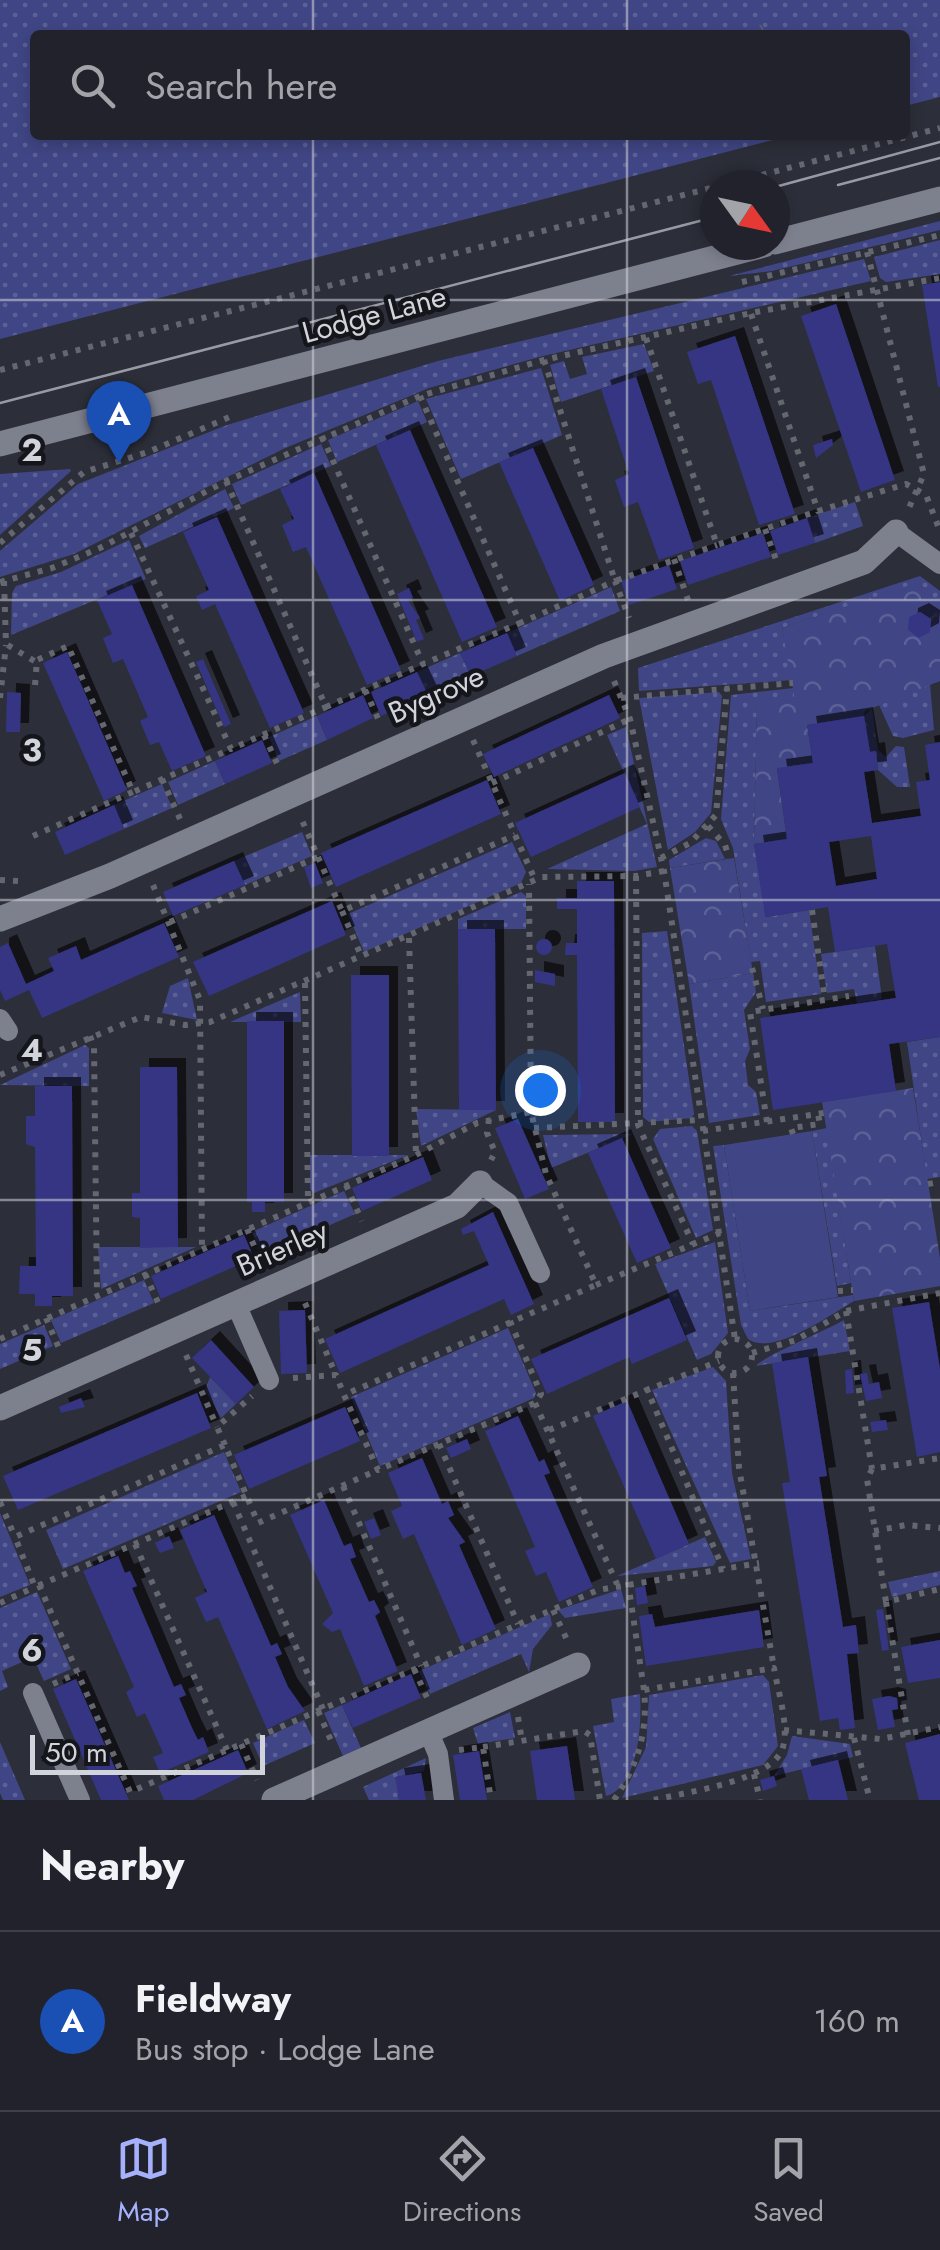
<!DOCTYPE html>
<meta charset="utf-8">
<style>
body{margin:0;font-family:Jost,sans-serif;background:#2d2f37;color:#f1f3f6}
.compass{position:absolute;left:700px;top:170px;width:90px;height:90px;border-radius:50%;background:#21222b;box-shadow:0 5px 15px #0003;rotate:123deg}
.scale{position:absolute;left:30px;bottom:25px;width:235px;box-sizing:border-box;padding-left:10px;border:5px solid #d2d4db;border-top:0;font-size:28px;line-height:35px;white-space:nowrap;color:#d2d4db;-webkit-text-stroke:8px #15161b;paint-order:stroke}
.you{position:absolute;left:540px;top:1090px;width:35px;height:35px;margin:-25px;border:8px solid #fff;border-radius:50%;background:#1a73e8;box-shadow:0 0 0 15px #1a73e833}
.badge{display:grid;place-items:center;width:65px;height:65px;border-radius:50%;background:#a6b1fc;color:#fff;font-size:32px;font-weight:700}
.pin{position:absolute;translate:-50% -82px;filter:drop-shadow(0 2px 5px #0008)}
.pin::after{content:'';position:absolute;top:52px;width:35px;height:30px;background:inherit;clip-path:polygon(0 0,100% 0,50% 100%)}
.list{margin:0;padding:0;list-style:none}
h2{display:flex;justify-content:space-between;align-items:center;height:130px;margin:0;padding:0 40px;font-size:42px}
h2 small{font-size:32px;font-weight:400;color:#a2a4a9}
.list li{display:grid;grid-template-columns:65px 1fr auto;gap:30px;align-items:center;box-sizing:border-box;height:180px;padding:0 40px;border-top:2px solid #3e3f47}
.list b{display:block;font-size:38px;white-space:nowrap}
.list p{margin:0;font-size:32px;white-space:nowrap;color:#a2a4a9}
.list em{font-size:32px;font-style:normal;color:#a2a4a9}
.icon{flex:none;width:55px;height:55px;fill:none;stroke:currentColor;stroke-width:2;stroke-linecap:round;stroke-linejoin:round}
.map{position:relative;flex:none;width:940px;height:1800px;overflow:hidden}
.search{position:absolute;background:#21222b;box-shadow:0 5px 15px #0003;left:30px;right:30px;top:30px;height:110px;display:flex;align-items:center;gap:25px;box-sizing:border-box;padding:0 35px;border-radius:10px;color:#a2a4a9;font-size:38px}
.sheet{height:310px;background:#21222b}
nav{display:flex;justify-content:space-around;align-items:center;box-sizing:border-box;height:140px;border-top:2px solid #3e3f47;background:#21222b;font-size:28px;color:#a2a4a9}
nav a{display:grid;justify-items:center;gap:5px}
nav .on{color:#a6b1fc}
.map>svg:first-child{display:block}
.grass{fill:url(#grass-dots)}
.park{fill:url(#park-crowns)}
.pitch{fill:#404685}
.building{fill:#343683;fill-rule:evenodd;filter:url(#shadow)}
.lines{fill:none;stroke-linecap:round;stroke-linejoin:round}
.path{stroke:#646670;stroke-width:6;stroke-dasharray:5 8;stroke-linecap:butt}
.lane{stroke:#7d808d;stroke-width:20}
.street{stroke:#7d808d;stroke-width:25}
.secondary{stroke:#7d808d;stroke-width:25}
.tram{stroke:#999ba4;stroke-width:2.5}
.grid{fill:none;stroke:#d2d4db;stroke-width:2.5;stroke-opacity:0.55}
.labels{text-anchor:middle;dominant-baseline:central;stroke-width:9;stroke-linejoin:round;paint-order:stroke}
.street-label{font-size:30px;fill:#d2d4db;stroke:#15161b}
.grid-label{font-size:32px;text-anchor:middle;font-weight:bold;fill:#d2d4db;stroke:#15161b;stroke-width:9;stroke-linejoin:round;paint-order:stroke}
</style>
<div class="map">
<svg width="940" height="1800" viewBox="0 0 940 1800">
<defs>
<pattern id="grass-dots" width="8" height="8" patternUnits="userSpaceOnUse" patternTransform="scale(2.5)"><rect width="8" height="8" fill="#404685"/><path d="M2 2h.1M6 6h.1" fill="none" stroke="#5b6096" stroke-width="1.8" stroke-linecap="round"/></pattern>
<pattern id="park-crowns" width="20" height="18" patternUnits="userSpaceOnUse" patternTransform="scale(2.5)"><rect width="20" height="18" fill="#404685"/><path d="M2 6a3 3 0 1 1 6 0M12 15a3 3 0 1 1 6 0" fill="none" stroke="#5b6096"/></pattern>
<filter id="shadow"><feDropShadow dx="9" dy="-9" stdDeviation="0" flood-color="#0009"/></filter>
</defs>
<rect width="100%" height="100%" fill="#2c2e39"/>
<!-- grass -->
<path class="grass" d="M0,0H940V97L905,106V35H35V135H792L0,339Z
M940,221V230L772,271L729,276Z
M940,240V274L886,282L880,278L874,257Z
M864,259L871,281L543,356L429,388L283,449L74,554L0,577V551L78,484L227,425L438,361Z
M644,344L654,371L561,402L550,365L564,361L570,379L587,374L582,357Z
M541,368L562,435L461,479L426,399Z
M418,401L427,422L337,462L328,440Z
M321,444L331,466L241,505L232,484Z
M70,469L71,471L0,535V474Z
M225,489L234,508L145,548L139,536Z
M855,502L863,526L815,543L807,518Z
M129,540L146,579L11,635L12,593L16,586L61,572Z
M920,576L940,591V625L919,583L782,628L793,680L639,691L638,668Z
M611,587L620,611L517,656L507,633Z
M460,653L471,676L428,695L417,672Z
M930,684L934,730L903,738L893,736L879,705Z
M794,688L795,700L757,702L754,844L766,917L809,910L821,994L766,1002L760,961L751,962L733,848L721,819L731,695Z
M719,692L722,696L711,813L695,832L668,850L639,698Z
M872,708L878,750L886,757L896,746L904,747L910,787H897L878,770L876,752H870L864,716Z
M317,716L327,740L279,761L269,737Z
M626,727L657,867L634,871L547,869L647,824L607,735Z
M215,761L225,784L178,805L168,782Z
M162,784L172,808L124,829L114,805Z
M302,832L312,856L245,885L234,861Z
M706,838L716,841L725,859L670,868L669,860Z
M512,842L526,872L521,883L364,952L348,914Z
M521,892L526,896V929H458V919Z
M667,931L694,1113L692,1118L649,1122L643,1117L642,933Z
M875,946L882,999L857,1003L854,989L827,993L821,954Z
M753,973L756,992L744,1010L750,1049L745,1061L748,1085L756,1092L760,1115L709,1123L689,984Z
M188,978L197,1020L162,1013L170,986Z
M300,992L301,1022H230Z
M940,1037V1177L927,1179L907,1042Z
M85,1045L89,1048V1086L0,1085Z
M416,1109L496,1110L421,1146Z
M692,1126L697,1131L713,1230L696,1238L653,1139L660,1129Z
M827,1128L851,1283L837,1286L812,1131Z
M633,1134L551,1168L543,1135Z
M724,1145L750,1311L853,1295L854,1301C831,1314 773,1357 748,1339L741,1325L713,1146Z
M310,1155H408L314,1193L310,1189Z
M344,1191L355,1214L262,1255L252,1232Z
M715,1242L728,1333L711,1354L697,1360L655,1264Z
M98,1247H196L101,1289Z
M144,1280L154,1303L61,1343L51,1320Z
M844,1320L850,1351L756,1366C760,1358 829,1329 844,1320Z
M44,1325L53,1346L0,1369V1344Z
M508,1328L536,1393L534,1398L380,1466L351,1397Z
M713,1367L726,1381L732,1473L751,1559L730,1563L652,1390Z
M210,1377L236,1404L221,1418L205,1390Z
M224,1452L241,1492L63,1569L46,1530Z
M0,1513L30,1585L0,1597Z
M705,1537L716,1562L713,1566L617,1576Z
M940,1571V1585L892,1597L888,1582Z
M621,1589L626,1608L565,1618L558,1610Z
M37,1592L71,1669L44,1681L33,1657L2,1671L8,1687L0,1691V1608Z
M550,1614L552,1625L533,1649L529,1672L521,1654L430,1694L419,1671Z
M763,1675L769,1682L778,1746L763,1765L622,1798L646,1747L649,1695Z
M640,1694C642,1722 639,1787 606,1796L593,1726L614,1722L611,1699Z
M342,1705L361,1748L343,1756L324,1713Z
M510,1712L515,1738L478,1744L473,1728Z
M304,1720L315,1743L263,1766L253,1743Z
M792,1736L850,1744L853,1757L774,1776L787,1755Z
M0,1742L25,1800H3L0,1793Z
M426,1758L424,1771L396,1777L399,1800H369L363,1787Z"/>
<!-- park -->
<path class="park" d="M919,582L940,625V681L865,711L864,716L807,725L813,763L777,769L787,839L754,844L757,701L795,700L782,628Z
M734,858L753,973L689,984L670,868Z
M913,1088L940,1258V1286L854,1301L822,1102Z"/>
<!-- pitch -->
<path class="pitch" d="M812,1131L838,1297L750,1311L724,1145Z"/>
<!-- building -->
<path class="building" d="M940,282V387H938L922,285Z
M836,304L895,480L861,492L801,316Z
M735,336L795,514L759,525L711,380L698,384L687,352Z
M636,377L694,548L659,560L638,502L624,507L615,480L629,474L601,389Z
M410,430L497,627L462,642L376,445Z
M832,439L833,445L816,458L813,445Z
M533,448L594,585L560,601L499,462Z
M314,473L401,670L367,685L306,547L293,552L282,525L294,519L280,489Z
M217,517L304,713L270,728L215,604L202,610L196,596L209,590L183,532Z
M807,518L815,543L778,555L770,531Z
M763,533L771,557L688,585L680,561Z
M669,565L677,589L629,605L621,581Z
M132,585L206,756L172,771L159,742L150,745L140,721L148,717L123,659L113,663L103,638L112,634L97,600Z
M409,588L413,598L408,600L420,618L416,620L424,639L417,642L397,594Z
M920,612L931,619L930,632L919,638L908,630L909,617Z
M507,633L517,656L471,676L460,653Z
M67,652L127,790L104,801L43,663Z
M203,659L231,724L224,727L196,662Z
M417,672L428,695L381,716L371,692Z
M7,692L21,693L20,732H6Z
M363,695L373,718L327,740L317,716Z
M609,695L620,718L494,777L483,754Z
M864,716L870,752L876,751L878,770L864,772L872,823L921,816L916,782L930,780L925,745L940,742V1037L889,1044L896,1091L773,1110L760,1018L896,998L887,944L835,952L828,907L765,917L754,844L787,839L777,768L813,763L807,725ZM871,836L877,879L836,886L829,842Z
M262,740L272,763L225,784L215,761Z
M625,773L640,807L531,857L515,823Z
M487,780L501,814L336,887L321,853Z
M114,805L124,829L65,855L55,832Z
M234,861L245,885L173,916L163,892Z
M315,863L323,883L311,888L304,867Z
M577,881H614L615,1122H578L577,955H565L566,943H577V909H557V898H577Z
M332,901L346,935L209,996L193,962Z
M164,923L179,957L42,1018L29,990L5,1001L0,990V947L8,943L26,984L54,971L48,958L76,946L81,960Z
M458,929H495L496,1110H459Z
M536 947a8 8 0 1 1 16 0a8 8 0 1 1-16 0Z
M535,970L555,974V986L535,982Z
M351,975H389V1156H352Z
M247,1021H284V1202H265V1212H252V1202H247Z
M140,1067H177L178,1247L140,1248V1218L132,1217V1193H140Z
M35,1086H72L73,1296H52V1306H35V1294H19L20,1266H36L35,1147L26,1144V1116H35Z
M518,1119L549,1189L525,1199L495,1128Z
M622,1138L671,1248L637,1263L588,1153Z
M423,1157L432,1180L362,1211L352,1188Z
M493,1212L534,1304L511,1315L504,1299L340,1373L325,1339L489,1265L474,1231L463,1235L461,1229Z
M244,1235L254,1258L161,1299L151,1276Z
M669,1298L687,1340L632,1364L629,1357L547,1394L531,1359Z
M929,1302L940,1369V1452L917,1457L892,1308Z
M305,1310L307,1373L281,1374L279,1311Z
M211,1340L254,1387L236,1404L192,1358Z
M808,1357L827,1476L819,1477L843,1627L856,1625L859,1653L847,1654L855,1728L840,1730L838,1718L820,1721L782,1483L790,1482L772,1363Z
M852,1369L854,1393L846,1394L845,1370Z
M867,1373L869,1384L879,1382L882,1398L866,1401L860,1374Z
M197,1393L211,1428L18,1510L3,1476Z
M81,1398L85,1407L61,1413L59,1407Z
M627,1401L689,1544L656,1559L593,1416Z
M345,1407L360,1441L249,1489L234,1455Z
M518,1416L539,1462L544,1459L550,1473L544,1475L593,1587L559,1602L546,1572L536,1576L525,1551L535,1547L485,1431Z
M886,1420L888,1430L872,1432L870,1422Z
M467,1439L471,1449L451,1458L446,1448Z
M422,1458L442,1504L448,1501L454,1515L448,1518L465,1542L459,1545L496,1629L462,1645L414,1534L403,1539L391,1511L402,1506L388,1473Z
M324,1500L344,1546L351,1543L356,1557L350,1559L369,1602L374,1600L380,1612L375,1616L398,1671L364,1686L340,1629L332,1632L322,1624L333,1613L290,1515Z
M214,1515L271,1646L277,1643L282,1654L275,1657L288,1687L305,1711L267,1729L218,1617L206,1622L195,1598L207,1592L180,1530Z
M374,1518L381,1535L371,1539L364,1522Z
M169,1536L174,1548L160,1553L155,1543Z
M118,1556L125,1573L130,1571L137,1586L132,1588L174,1687L181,1684L186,1695L179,1698L192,1728L198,1740L203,1737L209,1752L160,1773L153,1757L163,1753L145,1713L137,1717L126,1692L134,1687L83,1571Z
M645,1586L648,1603L637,1605L635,1588Z
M883,1609L889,1650L882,1651L876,1610Z
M759,1610L764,1647L646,1666L639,1616L652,1614L655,1627Z
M940,1640V1678L908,1683L901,1647Z
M411,1674L421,1698L353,1728L342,1705Z
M76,1679L129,1800H101L53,1689Z
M889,1696L897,1698L898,1709L892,1710L895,1727L878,1730L872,1699Z
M940,1734V1800H919L905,1743Z
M567,1746L575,1800H537L530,1751Z
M238,1750L248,1773L193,1800H164L158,1786Z
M479,1751L487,1800H460L453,1755Z
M838,1760L848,1800H809L801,1769Z
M421,1773L426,1800H399L395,1777Z
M774,1776L777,1786L763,1791L760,1780Z"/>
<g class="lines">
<!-- path -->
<path class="path" d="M750,35L762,27
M724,185L940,128
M867,252L924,474L908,510
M742,282L940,235
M751,314L818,511L906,484L926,495L940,531
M646,338L717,545L818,511
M544,360L615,581L717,545
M0,370L715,187
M420,396L520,623L615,581L629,618
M322,436L423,664L520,623
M226,481L326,707L423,664
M765,529L778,565
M131,533L231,749L326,707
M0,543L84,472L148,452L232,416
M674,559L688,600
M4,581L6,644L36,662
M0,582L52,568L100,548L226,481L420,396L544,360L751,313L940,278
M614,681L630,719L664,871L735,1339
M35,685L37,660L68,646L133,792L231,749
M365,690L381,725
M0,698L6,645
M621,698L793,683
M264,735L280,770
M473,740L535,880
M162,779L180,819
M492,783L630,719
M708,826L725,845L729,858
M33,836L133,792
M318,857L342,911L515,835
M661,858L690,843L716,815L727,688
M636,876L638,1125L693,1244
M0,880L19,881
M153,885L200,1000L202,1250
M812,910L825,1000
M342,911L362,958
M170,922L318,857L301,818
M409,938L416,1155
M752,968L763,1009
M305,983L308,1202
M90,1036L94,1047L97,1294
M0,1075L141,1017L185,1025L210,1022L542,877L636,876L664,871
M489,1119L487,1133L495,1152L491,1160
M767,1122L750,1012L849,996
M534,1128L700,1120
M703,1131L824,1113
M793,1134L791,1128L820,1124L818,1114
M928,1184L939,1182
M346,1185L362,1221
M247,1229L262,1265
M145,1274L161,1309
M596,1285L720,1233
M838,1291L853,1290
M305,1303L336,1375
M846,1311L872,1469L940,1458
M46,1318L61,1353
M510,1321L541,1394L535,1403L378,1470L344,1395L596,1285L546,1174L531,1112
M718 1356a17 17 0 1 1 34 0a17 17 0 1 1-34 0Z
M0,1339L416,1155L477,1123L531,1112L529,884
M752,1353L796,1340L846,1311L940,1293
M186,1355L217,1427
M733,1373L739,1468L774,1668
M293,1378L336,1375L344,1395
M646,1387L723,1569
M535,1403L617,1584
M549,1430L719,1361
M439,1444L518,1624
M225,1445L217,1427L252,1396
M872,1469L867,1479L886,1602
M343,1486L421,1666
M246,1496L35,1587L15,1537L225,1445L258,1523L378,1470
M0,1502L15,1537
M233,1502L323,1709
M874,1531L906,1525L940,1528
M135,1544L227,1750
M628,1582L644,1690
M39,1585L130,1792L598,1590L759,1563
M0,1603L35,1587
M553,1610L567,1640
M414,1669L430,1704
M53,1684L78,1673
M318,1711L333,1745
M518,1717L522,1741
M784,1730L881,1739L940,1727
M908,1735L886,1602L940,1589
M854,1738L870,1800
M241,1744L257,1780
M483,1747L584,1731L590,1735L600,1800
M459,1750L483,1747L491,1800
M754,1774L760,1800
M614,1800C638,1764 648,1733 644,1690L774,1668C778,1692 789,1724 783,1747C774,1781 685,1792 654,1800"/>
<!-- lane -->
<path class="lane" d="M896,532L940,564
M0,1019L8,1031
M480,1183L508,1203L540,1273
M236,1304L269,1380
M33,1693L80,1800
M429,1733L438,1754L444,1800"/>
<!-- street -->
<path class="street" d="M0,919L110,876L604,656L864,562L896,532
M0,1408L457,1206L480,1183
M274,1800L578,1665"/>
<!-- secondary -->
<path class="secondary" d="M775,242L940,199
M0,444L764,245"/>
<!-- tram -->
<path class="tram" d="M838,185L940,158
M775,187L940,142
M0,403L715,217"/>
</g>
<!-- grid -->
<path class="grid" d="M313,0V35M627,0V35M313,135V1800M627,135V1800M0,300H940M0,600H940M0,900H940M0,1200H940M0,1500H940"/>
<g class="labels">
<!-- street labels -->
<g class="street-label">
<text transform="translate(374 314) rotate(-15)">Lodge Lane</text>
<text transform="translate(436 694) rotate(-24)">Bygrove</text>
<text transform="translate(282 1248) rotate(-24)">Brierley</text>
</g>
</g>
<g class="grid-label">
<text x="32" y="461">2</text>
<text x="32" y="761">3</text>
<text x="32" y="1061">4</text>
<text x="32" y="1361">5</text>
<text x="32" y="1661">6</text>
</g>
</svg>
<svg class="compass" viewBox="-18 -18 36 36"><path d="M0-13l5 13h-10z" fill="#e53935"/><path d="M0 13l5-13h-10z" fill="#a2a4a9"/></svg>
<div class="scale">50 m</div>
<div class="you"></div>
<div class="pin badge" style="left:119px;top:463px;background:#1a4fb4">A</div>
<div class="search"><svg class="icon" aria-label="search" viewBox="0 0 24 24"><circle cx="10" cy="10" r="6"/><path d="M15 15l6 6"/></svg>Search here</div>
</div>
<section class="sheet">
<h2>Nearby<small></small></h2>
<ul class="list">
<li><span class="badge" style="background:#1a4fb4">A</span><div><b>Fieldway</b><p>Bus stop · Lodge Lane</p></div><em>160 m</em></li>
</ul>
</section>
<nav>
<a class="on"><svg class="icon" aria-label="map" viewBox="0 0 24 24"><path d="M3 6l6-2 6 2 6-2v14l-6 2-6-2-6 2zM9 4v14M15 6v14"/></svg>Map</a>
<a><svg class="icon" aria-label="directions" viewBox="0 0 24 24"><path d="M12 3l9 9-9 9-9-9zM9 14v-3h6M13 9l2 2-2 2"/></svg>Directions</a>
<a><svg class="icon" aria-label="saved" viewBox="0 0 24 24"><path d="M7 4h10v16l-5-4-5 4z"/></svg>Saved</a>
</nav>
